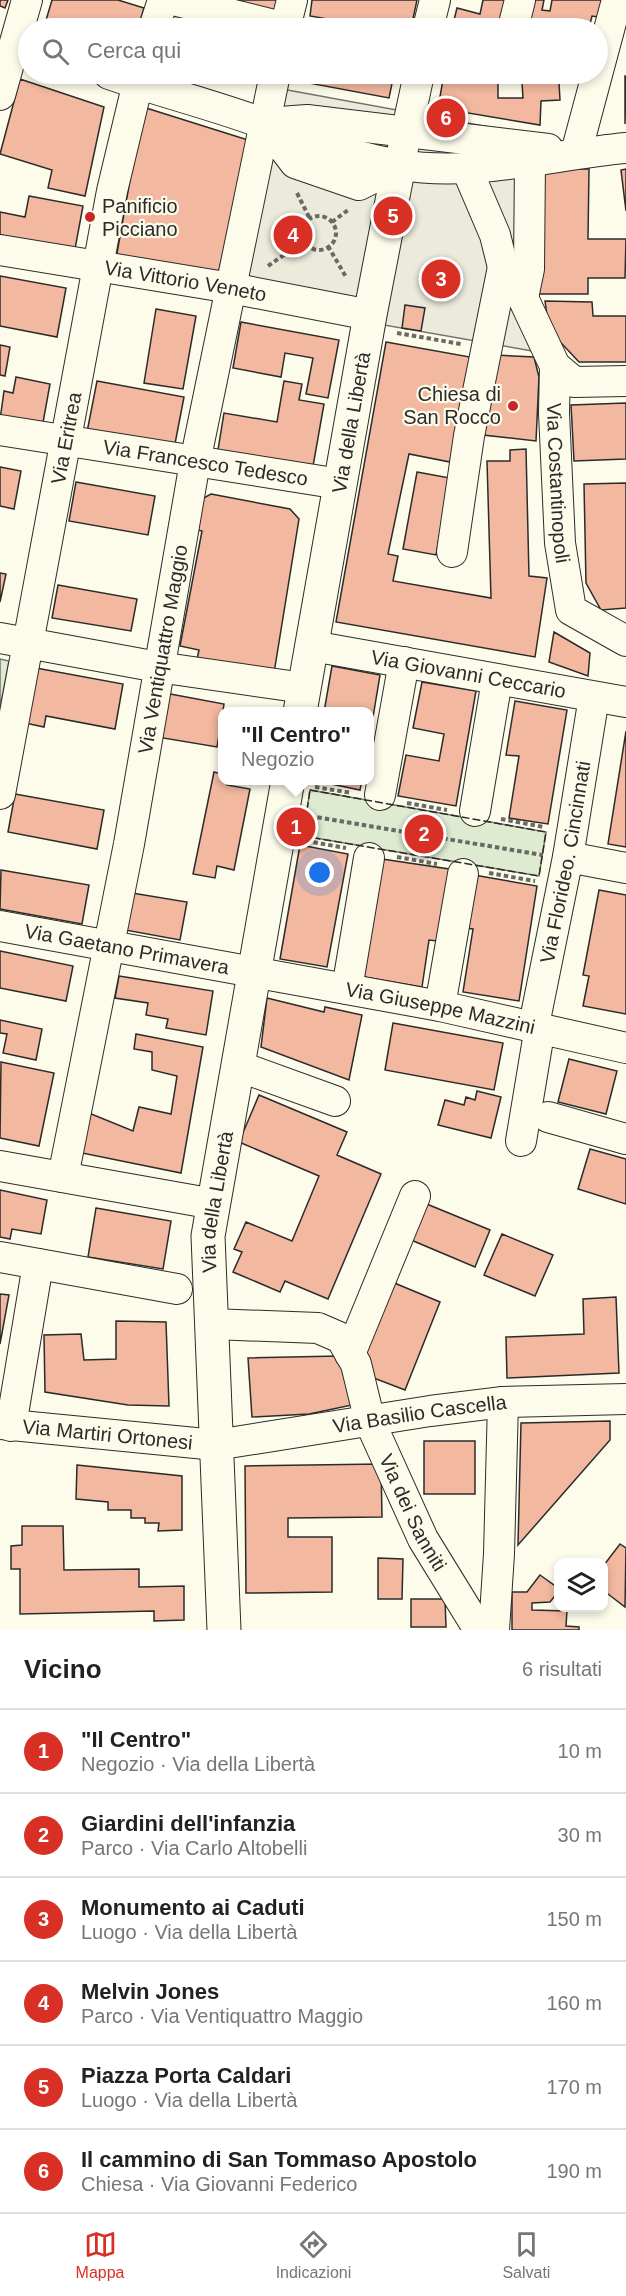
<!DOCTYPE html>
<html lang="it">
<meta charset="utf-8">
<style>
body{margin:0;font-family:Arial,sans-serif;background:#f2f2f2;color:#222}
.controls{position:absolute;right:18px;bottom:18px;display:grid;overflow:hidden;border-radius:12px;box-shadow:0 3px 9px #0003}
.controls button{width:54px;height:54px;display:grid;place-items:center;padding:0;border:0;border-bottom:2px solid #e0e0e0;background:#fff;color:#222;font:30px sans-serif}
.you{position:absolute;left:320px;top:873px;width:21px;height:21px;margin:-15px;border:4px solid #fff;border-radius:50%;background:#1a73e8;box-shadow:0 0 0 9px #1a73e833}
.badge{display:grid;place-items:center;width:39px;height:39px;border-radius:50%;background:#d93025;color:#fff;font-size:20px;font-weight:700}
.pin{position:absolute;translate:-50% -50%;border:3px solid #fff;box-shadow:0 2px 6px #0006}
.popup{position:absolute;left:218px;top:707px;width:156px;height:78px;box-sizing:border-box;display:grid;place-content:center;border-radius:12px;background:#fff;filter:drop-shadow(0 2px 4px #0005);font-size:20px;white-space:nowrap;color:#767676}
.popup b{font-size:22px;color:#222}
.popup::after{content:'';position:absolute;left:50%;top:100%;margin-left:-12px;border:12px solid transparent;border-top-color:#fff}
.list{margin:0;padding:0;list-style:none}
h2{display:flex;justify-content:space-between;align-items:center;height:78px;margin:0;padding:0 24px;font-size:26px}
h2 small{font-size:20px;font-weight:400;color:#767676}
.list li{display:grid;grid-template-columns:39px 1fr auto;gap:18px;align-items:center;box-sizing:border-box;height:84px;padding:0 24px;border-top:2px solid #e0e0e0}
.list b{display:block;font-size:22px;white-space:nowrap}
.list p{margin:0;font-size:20px;white-space:nowrap;color:#767676}
.list em{font-size:20px;font-style:normal;color:#767676}
.icon{flex:none;width:33px;height:33px;fill:none;stroke:currentColor;stroke-width:2;stroke-linecap:round;stroke-linejoin:round}
.map{position:relative;flex:none;width:626px;height:1630px;overflow:hidden}
.search{position:absolute;background:#fff;box-shadow:0 3px 9px #0003;left:18px;right:18px;top:18px;height:66px;display:flex;align-items:center;gap:15px;box-sizing:border-box;padding:0 21px;border-radius:33px;color:#767676;font-size:22px}
.sheet{height:582px;background:#fff}
nav{display:flex;justify-content:space-around;align-items:center;box-sizing:border-box;height:84px;border-top:2px solid #e0e0e0;background:#fff;font-size:16px;color:#767676}
nav a{display:grid;justify-items:center;gap:3px}
nav .on{color:#d93025}
.map>svg:first-child{display:block}
.green{fill:#deebd1;stroke:#74746e;stroke-width:1.5}
.parking{fill:#eceadb;stroke:#74746e;stroke-width:1.5}
.building{fill:#f2b8a0;stroke:#2b2b2b;stroke-width:1.5}
.lines{fill:none;stroke-linecap:round;stroke-linejoin:round}
.minor-casing{stroke:#2b2b2b;stroke-width:32}
.major-casing{stroke:#2b2b2b;stroke-width:35}
.path{stroke:#6a6964;stroke-width:4;stroke-dasharray:4.5 3;stroke-linecap:butt}
.minor{stroke:#fdfbea;stroke-width:30}
.major{stroke:#fdfbea;stroke-width:33}
.fence{stroke:#2b2b2b;stroke-width:1.5;stroke-dasharray:8 3;stroke-linecap:butt}
.poi-dot{fill:#c62828;stroke:#fdfbea;stroke-width:2}
.labels{text-anchor:middle;dominant-baseline:central;stroke-width:4.5;stroke-linejoin:round;paint-order:stroke}
.poi-label{font-size:20px;fill:#2b2b2b;stroke:#fdfbea;text-anchor:start}
.street-label{font-size:20px;fill:#2b2b2b;stroke:#fdfbea}
</style>
<div class="map">
<svg width="626" height="1630" viewBox="0 0 626 1630">
<rect width="100%" height="100%" fill="#fdfbea"/>
<!-- green -->
<path class="green" d="M0,659L9,661L0,708Z
M310,790L546,832L539,876L303,836Z"/>
<!-- parking -->
<path class="parking" d="M282,89L528,134L533,297L555,355L236,299Z"/>
<!-- building -->
<path class="building" d="M0,0H8L5,8L0,6Z
M52,0H118L144,8L138,28H48L44,27Z
M199,0H280L278,12Z
M312,0H417L411,28H379L310,16Z
M483,0H510L504,28H452L457,8L480,14Z
M532,0H544L542,10L550,11L552,0H602L598,17L592,16L589,28H525Z
M164,10L233,28H159Z
M287,74H394L389,98L287,79Z
M444,74H539H498V98H523L522,83H559L560,100L541,101L540,125L438,108Z
M625,76H626L625,124Z
M20,79L104,107L85,196L48,188L52,170L0,154Z
M143,107L248,140L218,276L116,259Z
M540,169H589L588,239H626L625,278H588V294H539Z
M626,169V211L621,170Z
M29,196L83,206L75,249L0,235V212L25,217Z
M0,276L66,288L57,337L0,326Z
M545,301L592,302L593,316H626V362H579L549,330Z
M405,305L425,308L421,331L402,328Z
M156,309L196,316L183,389L144,383Z
M241,322L339,340L328,398L306,394L313,358L285,353L281,377L233,368Z
M386,342L470,357L450,462L409,454L388,554L398,556L393,581L491,598L487,461H510V450L526,449L529,576L547,578L535,657L336,622Z
M0,345L10,347L5,376L0,375Z
M494,355L534,357L539,377L536,441L483,435Z
M16,377L50,384L42,428L0,420L4,391L13,393Z
M97,381L184,397L174,449L87,432Z
M284,381L302,384L299,400L324,404L312,472L217,456L224,413L277,422Z
M626,403V459L574,461L571,405Z
M0,467L21,471L14,509L0,506Z
M417,472L450,478L436,555L403,549Z
M76,482L155,496L148,535L69,521Z
M626,483V608L601,610L586,583L584,484Z
M211,494L290,509L299,519L274,673L197,659L199,650L180,646L202,531L192,529L198,501Z
M0,573L6,574L0,602Z
M58,585L137,599L131,631L52,618Z
M554,632L590,653L588,676L549,662Z
M332,666L380,675L370,735V712H324Z
M36,668L123,684L115,729L46,716L44,727L25,723Z
M422,682L476,691L456,806L398,796L406,755L439,761L444,734L413,728Z
M165,693L224,704L217,747L157,737Z
M515,701L567,710L548,824L509,818L519,756L506,755Z
M626,731V847L608,844Z
M214,772L222,774V780H228L227,785L250,789L234,870L217,866L215,878L193,874Z
M312,780H362L360,790Z
M15,794L104,810L97,849L8,832Z
M293,820L302,821L299,835L290,833Z
M300,845L348,854L327,967L280,959Z
M382,859L449,869L437,941L429,940L422,987L364,977Z
M1,870L89,885L82,924L0,909Z
M474,875L537,886L519,1001L463,992L473,929L465,928Z
M599,890L626,895V1014L583,1006L589,976L583,975Z
M132,893L187,902L180,940L125,930Z
M0,951L73,966L66,1001L0,988Z
M119,976L213,991L206,1035L166,1028L168,1019L146,1015L148,1003L115,998Z
M267,998L324,1012L325,1007L362,1015L349,1080L261,1047Z
M0,1020L42,1029L36,1060L3,1053L7,1034L0,1033Z
M393,1023L503,1043L494,1090L385,1070Z
M136,1034L203,1047L181,1173L82,1153L89,1113L133,1131L139,1107L171,1114L177,1076L152,1070V1052L134,1049Z
M569,1059L617,1071L606,1114L558,1102Z
M1,1062L54,1073L39,1146L0,1138Z
M477,1091L501,1097L491,1138L438,1125L445,1100L464,1105L466,1097L475,1100Z
M259,1095L347,1132L337,1155L381,1174L328,1299L285,1281L280,1292L233,1272L242,1252L234,1249L246,1222L292,1241L319,1176L239,1142Z
M590,1149L626,1159V1204L578,1189Z
M0,1190L47,1200L41,1234L12,1229L10,1239L0,1237Z
M417,1200L490,1230L475,1267L404,1237Z
M96,1208L171,1221L163,1269L88,1257Z
M502,1234L553,1255L535,1296L484,1275Z
M392,1282L440,1302L405,1390L371,1377L363,1351Z
M0,1294L9,1295L0,1344Z
M616,1297L619,1373L507,1378L506,1337L584,1334L583,1299Z
M116,1321L166,1322L169,1406L128,1405L45,1392L44,1335L81,1334L84,1360L116,1359Z
M339,1356L352,1405L309,1414L252,1417L248,1358Z
M610,1421V1440L518,1545L521,1423Z
M424,1441H475V1494H424Z
M381,1464L382,1517L288,1518V1537H332V1592L246,1593L245,1466Z
M77,1465L182,1476V1530L158,1531L159,1523H145V1518H131V1510H108V1502L76,1499Z
M22,1526H63L64,1570L139,1569V1587L184,1586V1620L154,1621V1611L20,1614V1569H11V1546L22,1545Z
M620,1544L626,1548L625,1607L604,1591V1565Z
M378,1558L403,1559L402,1599H378Z
M540,1575L558,1588V1592L550,1602L532,1603V1610L567,1611L566,1626L579,1627V1630H512V1592H527Z
M411,1599H445L446,1627H411Z"/>
<g class="lines">
<defs>
<g id="minor">
<path d="M173,0L278,26"/>
<path d="M154,28L163,0"/>
<path d="M285,28L292,0"/>
<path d="M428,28L435,0"/>
<path d="M513,28L520,0"/>
<path d="M109,74C161,92 214,105 265,124C309,140 354,158 400,165C475,177 551,155 626,148"/>
<path d="M0,95L27,0"/>
<path d="M280,122L307,120L548,149"/>
<path d="M267,126L295,163L359,185L399,165"/>
<path d="M402,153L419,74"/>
<path d="M576,153L617,0"/>
<path id="s1" d="M466,167L495,235L503,267L523,298L555,366L554,413L560,543L571,610L626,641"/>
<path id="s2" d="M0,250L231,288L370,315"/>
<path d="M523,298L529,269L530,161"/>
<path d="M555,366L574,382L626,381"/>
<path id="s3" d="M0,430L340,484"/>
<path d="M452,552L469,436L503,267"/>
<path d="M0,638L158,667L304,688"/>
<path id="s4" d="M312,646L626,702"/>
<path id="s5" d="M0,794L112,191L140,74"/>
<path d="M380,795L404,662"/>
<path d="M475,811L497,680"/>
<path d="M568,857L626,868"/>
<path id="s6" d="M0,926L440,1006L626,1048"/>
<path d="M347,989L369,858"/>
<path d="M440,1006L463,874"/>
<path id="s7" d="M534,1025L568,857L594,697"/>
<path d="M238,1066L335,1101"/>
<path d="M548,1117L626,1139"/>
<path d="M521,1141L540,1027"/>
<path d="M0,1166L214,1204"/>
<path id="s8" d="M63,1177L129,844L195,462L275,74"/>
<path d="M0,1257L177,1289"/>
<path id="s9" d="M212,1324L318,1328L341,1338L356,1364L370,1422L423,1539L479,1630"/>
<path d="M350,1354L415,1196"/>
<path id="s10" d="M0,1424L216,1445L430,1411L503,1402L626,1399"/>
<path d="M11,1426L38,1264"/>
<path d="M494,1630L499,1554L503,1402"/>
</g>
<g id="major">
<path id="s11" d="M300,712L370,315L399,165"/>
<path id="s12" d="M224,1630L208,1236L288,780"/>
</g>
</defs>
<!-- minor casing -->
<use href="#minor" class="minor-casing"/>
<!-- major casing -->
<use href="#major" class="major-casing"/>
<!-- path -->
<path class="path" d="M297,193L310,219
M302 233a17 17 0 1 1 34 0a17 17 0 1 1-34 0Z
M332,222L348,210
M328,246L346,277
M268,266L304,241
M397,333L461,344
M315,787L352,793
M407,803L447,810
M310,816L542,855
M501,819L544,827
M306,841L346,848
M397,857L437,864
M489,873L535,881"/>
<!-- minor -->
<use href="#minor" class="minor"/>
<!-- major -->
<use href="#major" class="major"/>
<!-- fence -->
<path class="fence" d="M310,790L546,832L539,876L303,836Z"/>
</g>
<!-- markers -->
<g class="poi-dot">
<circle cx="90" cy="217" r="6"/>
<circle cx="513" cy="406" r="6"/>
</g>
<g class="labels">
<!-- poi labels -->
<g class="poi-label">
<text x="102" y="206">Panificio<tspan x="102" dy="23">Picciano</tspan></text>
<text x="501" y="394" text-anchor="end">Chiesa di<tspan x="501" dy="23">San Rocco</tspan></text>
</g>
<!-- street labels -->
<g class="street-label">
<text stroke="none"><textPath href="#s2" startOffset="188">Via Vittorio Veneto</textPath></text>
<text stroke="none"><textPath href="#s11" startOffset="294">Via della Libertà</textPath></text>
<text stroke="none"><textPath href="#s5" startOffset="362">Via Eritrea</textPath></text>
<text stroke="none"><textPath href="#s3" startOffset="208">Via Francesco Tedesco</textPath></text>
<text stroke="none"><textPath href="#s1" startOffset="336">Via Costantinopoli</textPath></text>
<text stroke="none"><textPath href="#s8" startOffset="537">Via Ventiquattro Maggio</textPath></text>
<text stroke="none"><textPath href="#s4" startOffset="159">Via Giovanni Ceccario</textPath></text>
<text stroke="none"><textPath href="#s7" startOffset="166">Via Florideo. Cincinnati</textPath></text>
<text stroke="none"><textPath href="#s6" startOffset="129">Via Gaetano Primavera</textPath></text>
<text stroke="none"><textPath href="#s6" startOffset="448">Via Giuseppe Mazzini</textPath></text>
<text stroke="none"><textPath href="#s12" startOffset="429">Via della Libertà</textPath></text>
<text stroke="none"><textPath href="#s10" startOffset="423">Via Basilio Cascella</textPath></text>
<text stroke="none"><textPath href="#s10" startOffset="108">Via Martiri Ortonesi</textPath></text>
<text stroke="none"><textPath href="#s9" startOffset="321">Via dei Sanniti</textPath></text>
</g>
</g>
</svg>
<div class="controls">
<button><svg class="icon" aria-label="layers" viewBox="0 0 24 24"><path d="M12 4l9 5-9 5-9-5zM3 14l9 5 9-5"/></svg></button>
</div>
<div class="you"></div>
<div class="pin badge" style="left:296px;top:827px">1</div>
<div class="popup"><b>&quot;Il Centro&quot;</b>Negozio</div>
<div class="pin badge" style="left:424px;top:834px">2</div>
<div class="pin badge" style="left:441px;top:279px">3</div>
<div class="pin badge" style="left:293px;top:235px">4</div>
<div class="pin badge" style="left:393px;top:216px">5</div>
<div class="pin badge" style="left:446px;top:118px">6</div>
<div class="search"><svg class="icon" aria-label="search" viewBox="0 0 24 24"><circle cx="10" cy="10" r="6"/><path d="M15 15l6 6"/></svg>Cerca qui</div>
</div>
<section class="sheet">
<h2>Vicino<small>6 risultati</small></h2>
<ul class="list">
<li><span class="badge">1</span><div><b>&quot;Il Centro&quot;</b><p>Negozio · Via della Libertà</p></div><em>10 m</em></li>
<li><span class="badge">2</span><div><b>Giardini dell'infanzia</b><p>Parco · Via Carlo Altobelli</p></div><em>30 m</em></li>
<li><span class="badge">3</span><div><b>Monumento ai Caduti</b><p>Luogo · Via della Libertà</p></div><em>150 m</em></li>
<li><span class="badge">4</span><div><b>Melvin Jones</b><p>Parco · Via Ventiquattro Maggio</p></div><em>160 m</em></li>
<li><span class="badge">5</span><div><b>Piazza Porta Caldari</b><p>Luogo · Via della Libertà</p></div><em>170 m</em></li>
<li><span class="badge">6</span><div><b>Il cammino di San Tommaso Apostolo</b><p>Chiesa · Via Giovanni Federico</p></div><em>190 m</em></li>
</ul>
</section>
<nav>
<a class="on"><svg class="icon" aria-label="map" viewBox="0 0 24 24"><path d="M3 6l6-2 6 2 6-2v14l-6 2-6-2-6 2zM9 4v14M15 6v14"/></svg>Mappa</a>
<a><svg class="icon" aria-label="directions" viewBox="0 0 24 24"><path d="M12 3l9 9-9 9-9-9zM9 14v-3h6M13 9l2 2-2 2"/></svg>Indicazioni</a>
<a><svg class="icon" aria-label="saved" viewBox="0 0 24 24"><path d="M7 4h10v16l-5-4-5 4z"/></svg>Salvati</a>
</nav>
